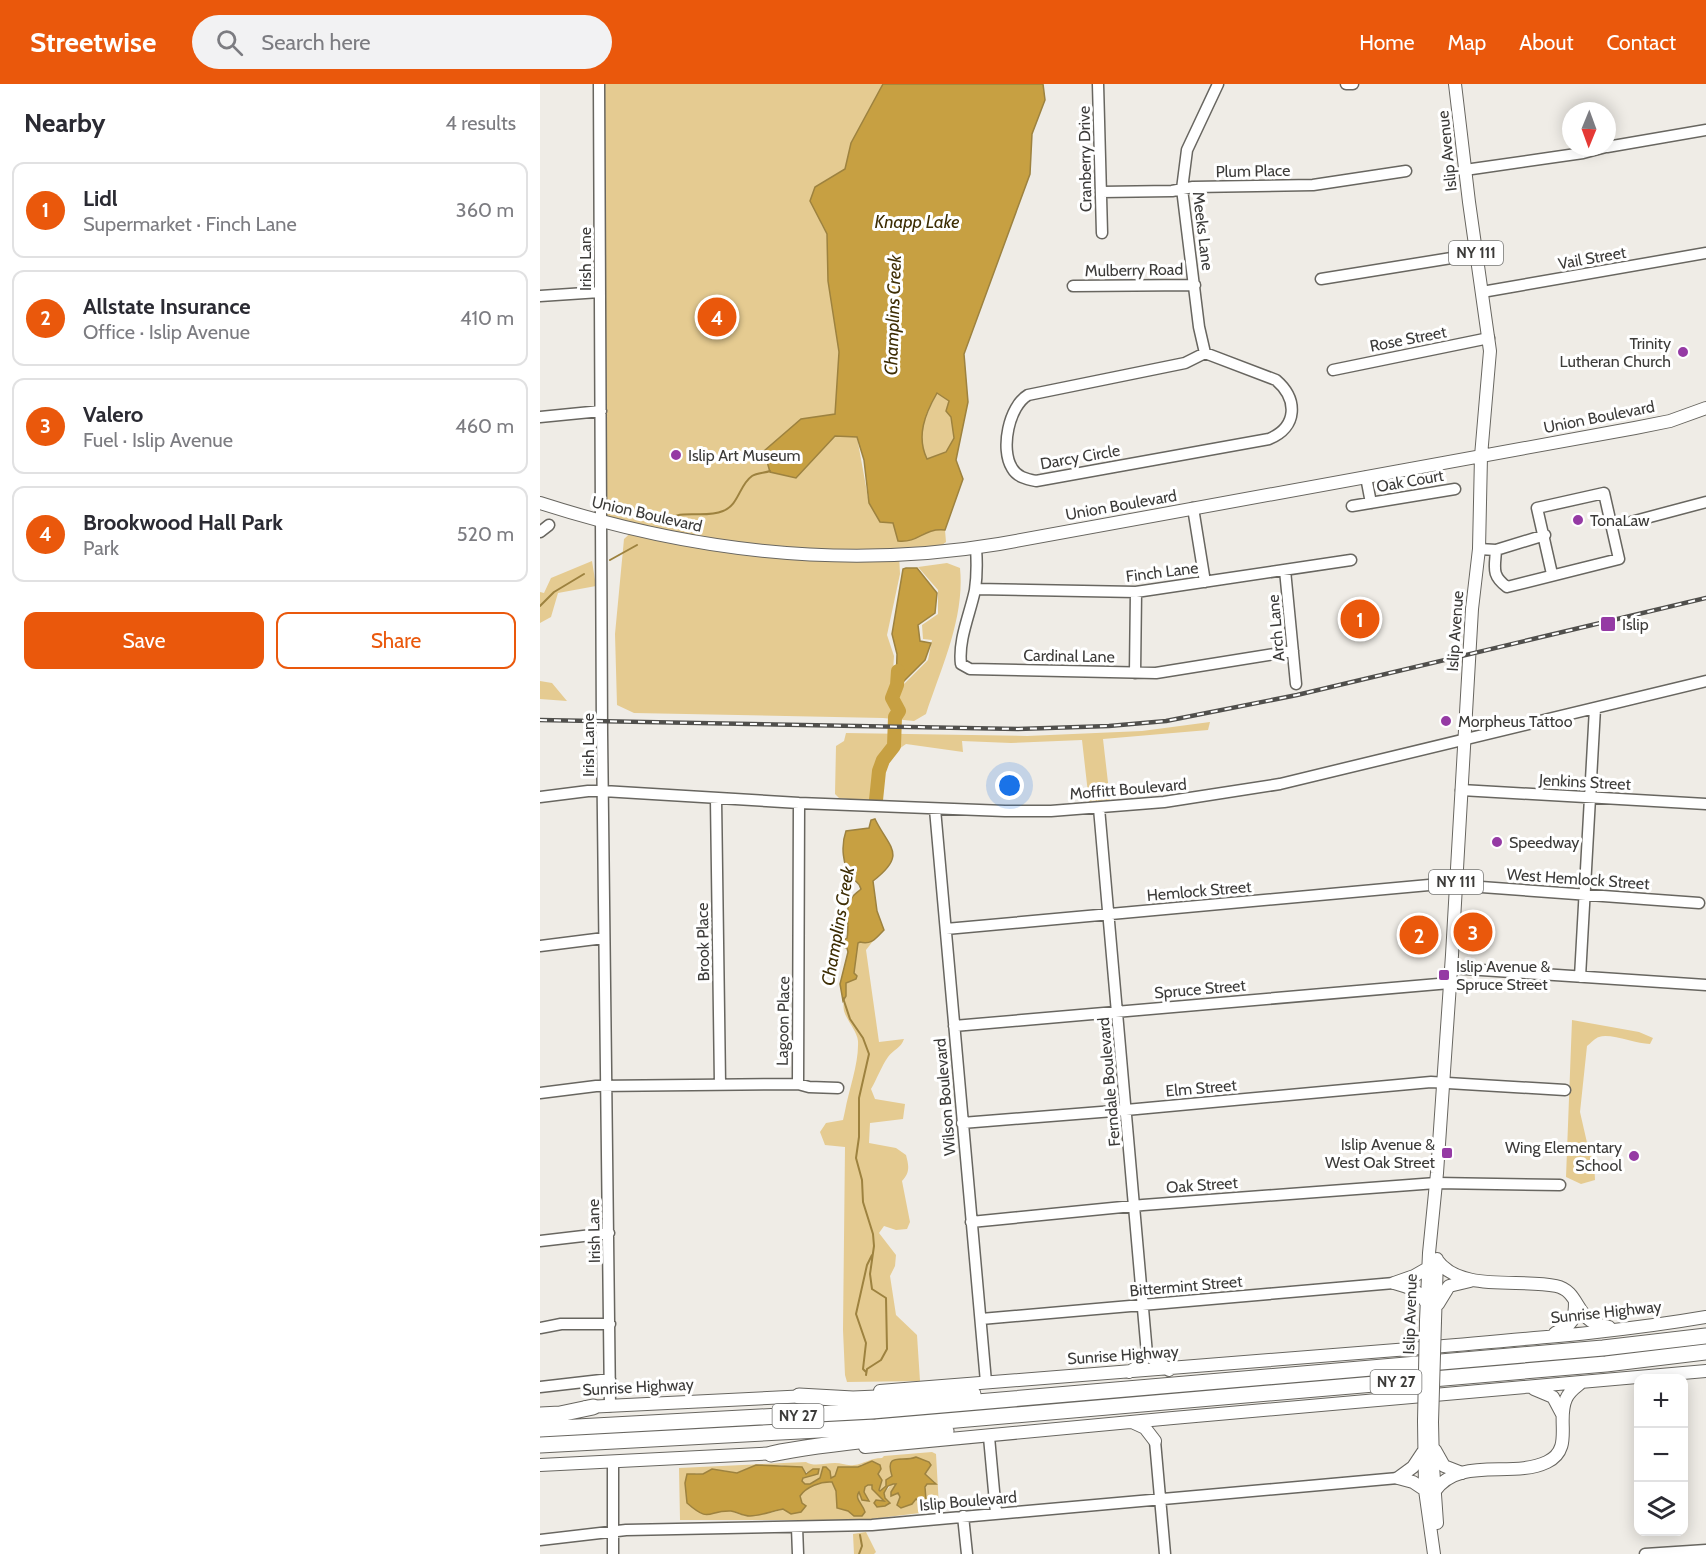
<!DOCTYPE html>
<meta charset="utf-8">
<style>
body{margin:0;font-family:Cabin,sans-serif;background:#f2f2f3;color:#2b2b33}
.controls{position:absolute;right:18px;bottom:18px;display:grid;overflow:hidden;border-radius:12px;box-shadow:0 3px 15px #0003}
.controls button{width:54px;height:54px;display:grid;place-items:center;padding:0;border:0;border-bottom:2px solid #e1e1e2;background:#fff;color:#2b2b33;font:30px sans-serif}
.compass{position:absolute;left:1022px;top:18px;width:54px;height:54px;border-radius:50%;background:#fff;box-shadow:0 3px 15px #0003;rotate:181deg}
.you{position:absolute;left:470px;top:702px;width:21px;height:21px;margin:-15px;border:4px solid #fff;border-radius:50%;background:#1a73e8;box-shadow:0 0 0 9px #1a73e833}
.badge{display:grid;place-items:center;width:39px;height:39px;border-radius:50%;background:#ea580c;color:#fff;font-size:20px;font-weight:700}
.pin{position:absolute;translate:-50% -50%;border:3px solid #fff;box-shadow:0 2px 6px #0006}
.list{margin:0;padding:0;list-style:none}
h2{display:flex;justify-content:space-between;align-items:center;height:78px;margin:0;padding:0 24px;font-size:26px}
h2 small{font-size:20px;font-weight:400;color:#7c7c81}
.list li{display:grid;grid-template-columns:39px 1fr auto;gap:18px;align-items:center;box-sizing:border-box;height:96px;margin:0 12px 12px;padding:0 12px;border:2px solid #e1e1e2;border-radius:12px}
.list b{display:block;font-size:22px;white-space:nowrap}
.list p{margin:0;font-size:20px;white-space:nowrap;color:#7c7c81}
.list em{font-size:20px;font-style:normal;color:#7c7c81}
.actions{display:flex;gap:12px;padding:18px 24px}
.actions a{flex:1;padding:14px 0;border:2px solid #ea580c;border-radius:12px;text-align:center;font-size:21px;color:#ea580c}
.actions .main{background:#ea580c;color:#fff}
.icon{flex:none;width:33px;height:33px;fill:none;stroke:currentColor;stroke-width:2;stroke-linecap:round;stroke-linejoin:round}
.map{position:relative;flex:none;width:1166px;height:1470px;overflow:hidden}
header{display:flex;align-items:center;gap:36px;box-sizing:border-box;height:84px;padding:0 30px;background:#ea580c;color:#fff}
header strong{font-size:28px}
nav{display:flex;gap:33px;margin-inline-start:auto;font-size:21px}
.search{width:420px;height:54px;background:#f2f2f3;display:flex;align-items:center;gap:15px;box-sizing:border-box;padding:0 21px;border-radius:33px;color:#7c7c81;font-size:22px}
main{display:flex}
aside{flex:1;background:#fff}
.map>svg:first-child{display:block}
.green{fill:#e5cb91;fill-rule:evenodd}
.water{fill:#c7a042;stroke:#9d823f;stroke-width:1.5;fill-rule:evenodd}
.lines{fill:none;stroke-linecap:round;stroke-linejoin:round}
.stream{stroke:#9d823f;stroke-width:2}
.river{stroke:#c7a042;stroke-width:14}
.minor-casing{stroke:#686660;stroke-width:13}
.major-casing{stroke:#686660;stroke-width:14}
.highway-casing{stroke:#686660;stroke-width:17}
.minor{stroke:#fff;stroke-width:10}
.major{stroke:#fff;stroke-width:12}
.highway{stroke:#fff;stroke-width:15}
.rail-casing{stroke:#504f4c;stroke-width:4.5}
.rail{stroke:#fff;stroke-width:2;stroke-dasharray:7;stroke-linecap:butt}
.major-bridge-casing{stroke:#686660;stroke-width:14;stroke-linecap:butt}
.major-bridge{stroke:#fff;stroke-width:12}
.poi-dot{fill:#953aa4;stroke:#fff;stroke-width:2}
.labels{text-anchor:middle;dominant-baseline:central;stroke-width:6;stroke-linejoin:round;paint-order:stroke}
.shield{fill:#fff;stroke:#767674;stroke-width:1.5}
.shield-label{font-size:15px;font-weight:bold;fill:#3c3b39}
.street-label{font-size:16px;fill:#3c3b39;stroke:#fff}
.poi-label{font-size:16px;fill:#3c3b39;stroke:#fff;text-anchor:start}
.water-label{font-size:18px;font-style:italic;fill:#3d2d03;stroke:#fff}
</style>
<header>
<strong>Streetwise</strong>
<div class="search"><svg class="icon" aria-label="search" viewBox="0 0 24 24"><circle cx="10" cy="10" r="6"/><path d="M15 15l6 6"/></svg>Search here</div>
<nav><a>Home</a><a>Map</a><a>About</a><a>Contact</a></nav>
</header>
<main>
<aside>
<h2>Nearby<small>4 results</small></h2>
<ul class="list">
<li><span class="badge">1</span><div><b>Lidl</b><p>Supermarket · Finch Lane</p></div><em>360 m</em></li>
<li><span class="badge">2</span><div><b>Allstate Insurance</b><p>Office · Islip Avenue</p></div><em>410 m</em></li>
<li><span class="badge">3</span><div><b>Valero</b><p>Fuel · Islip Avenue</p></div><em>460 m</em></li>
<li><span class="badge">4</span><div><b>Brookwood Hall Park</b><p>Park</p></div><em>520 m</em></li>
</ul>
<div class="actions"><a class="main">Save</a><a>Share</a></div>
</aside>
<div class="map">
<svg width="1166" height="1470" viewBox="0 0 1166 1470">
<rect width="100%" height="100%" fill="#efece6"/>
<!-- green -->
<path class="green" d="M60,0H343L311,59L305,85L275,103L281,140L287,150L288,197L299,268L295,330L261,335L256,394L296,351L317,353L329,419L353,439L359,457C380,459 382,444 405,446L406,458L393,468L359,471L360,490L347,551L354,572L352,603L359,605L388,576L392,556L383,555L382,541L398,530V506L378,483L407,479L420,484C425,534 401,584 386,630L374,637L343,634L94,629L77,621L75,550L84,455L96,444L62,432Z
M397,309L409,317L414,354L406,368L386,375C375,348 386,333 397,309Z
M52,477L56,502L18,509L11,533L0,539V508L4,509L11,494Z
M0,597L12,599L27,617L0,615Z
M670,638L668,646L563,655L570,716L549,718L542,656L471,659L422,657L423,668L366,660C346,672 342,698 339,719L299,714L295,710L296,662L304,657L306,649L487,652L602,647Z
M333,857L326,866L339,958L364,955C361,964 353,966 348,973C341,983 337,995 331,1005L335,1015L365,1020L363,1035L330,1039L329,1059L356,1064L366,1071C369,1082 370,1089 362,1097L370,1138L367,1145L356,1146L344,1142L339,1149L356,1171L355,1182L350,1192L356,1231L377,1251L380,1297L307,1298L305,1291L303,1246L305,1063L285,1061L280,1048L286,1039L303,1036L305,1027C309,1005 319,979 318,957C317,947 307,937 304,927C302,917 306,908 306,899L316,895L314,889L318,859L320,858L327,859Z
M1032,936L1099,948L1113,954L1110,960C1096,960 1071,949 1059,953C1055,954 1051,959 1047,962L1040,1028L1048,1063L1054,1077L1055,1096L1041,1100L1026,1093Z
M392,1368L396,1370L399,1423L396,1427L323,1436H140L139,1384L266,1378C274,1383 285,1379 295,1379C302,1379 306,1382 314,1381C324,1380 330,1374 342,1374L344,1372ZM357,1375L370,1376L388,1387L385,1390L395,1398V1400H387L385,1406L386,1416L383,1419L376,1415L374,1417H358L360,1413L358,1409L353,1410L356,1400L353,1399L344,1409L345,1414L348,1417L337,1423L335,1419L336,1417H345L332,1401H328L325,1403L324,1408L320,1410L319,1407C315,1414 320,1419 324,1425L314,1432L308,1427L297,1424L296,1407L292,1398C281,1397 266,1403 260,1412L262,1419C244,1425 209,1439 192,1427C179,1419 165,1400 155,1389L163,1390L181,1386L197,1389L208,1384L241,1381L270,1389L269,1392L263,1394L262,1397L265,1400H269L280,1394L283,1383L291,1394L295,1392L299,1383H318L322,1380H329L338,1390L340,1407L346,1402L352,1392L350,1386Z
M326,1448L336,1468L334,1470H314L313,1450Z"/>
<!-- water -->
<path class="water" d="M343,0H503L505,16L492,50L490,90L424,270L428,318L416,376L423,395L405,446C382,444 380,459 358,457L353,439L340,438L329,419L324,376L317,353L295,352L256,394L230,388L224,367L261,335L295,330L299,268L288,197L287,150L270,117L275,103L305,85L311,59ZM397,309L409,317L406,327L411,333L414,354L406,368L387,375C376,352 385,330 397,309Z
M366,484H377L397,509L395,529L378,541L380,557L391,559L385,576L356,605L357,570L352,550L363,485Z
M335,735C349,764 368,770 333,797L337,827L344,846C336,854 332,861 320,858L318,859L314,889L317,892L316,895L306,899V912L303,917L300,900L308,868L307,864L300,862L304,856L307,854C310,841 304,827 311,815C313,811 318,808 321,805C319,798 316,798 312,794C302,781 301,761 306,747L329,744L331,736Z
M376,1373L389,1378L391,1381L385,1390L396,1400H387L385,1403L386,1416L383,1419L376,1415L372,1420L361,1424L357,1421L360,1413L358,1409L351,1412V1408L356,1400H353L348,1402L344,1409L345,1414L350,1419L345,1422L337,1423L334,1419L336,1416L344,1417L332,1405V1401H328L325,1403L324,1408L329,1417L322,1416L319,1408C314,1415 323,1420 325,1428L322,1432H314L308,1427L297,1424L296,1407L292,1398C281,1397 266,1403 260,1412L262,1419L266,1422L261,1428L251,1430L243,1425C233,1427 220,1432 210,1432C203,1432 197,1428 191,1427C167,1426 171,1440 147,1419L145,1399L147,1390H163L172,1385L197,1389L216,1381L262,1383L266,1390L273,1385H279L278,1390L263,1394L262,1397L265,1400H270L280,1394L283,1383H286L290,1387L291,1394L295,1392L298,1383H318L332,1377L340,1381L341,1385L338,1390L342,1396L339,1406L340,1407L346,1402V1396L352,1392C344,1367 363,1379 376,1373Z"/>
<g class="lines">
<!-- stream -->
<path class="stream" d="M121,441C137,422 162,436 183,427C199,421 199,401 212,392C217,389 225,389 230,387
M70,476L97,461
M0,522L14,508L44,490
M303,914L310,935L323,954L329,970L319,1014V1053L316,1074L322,1096L323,1118L333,1150L334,1162L330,1190L332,1205L346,1214L347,1265L341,1276L327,1285L326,1291
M326,1288L323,1285L326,1259L316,1230L327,1181L332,1171
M319,1470L322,1462L320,1451"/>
<!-- river -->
<path class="river" d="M336,716L339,687L343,676L354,662L355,633L359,627L352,614L357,601L358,587"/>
<defs>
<path id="minor" d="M59,0L62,649L70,1322
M558,0L562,149
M806,0H813
M1067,63L1166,46
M925,86L1043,69L1066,63
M561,108L632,107L653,103L773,101L866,87
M781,195L936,170
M533,202L655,201
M942,208L1166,169
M0,212L60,208
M665,269L736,296C758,315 758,343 729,355L496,397C486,395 477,393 472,384C460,365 469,322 488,311L645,279Z
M665,269L659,243L642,105L647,66L678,0
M793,286L949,254
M0,333L61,327
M826,393L831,419
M812,422L915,405
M653,424L665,498
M1091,438L1166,418
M0,448L9,441
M436,464C437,478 437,492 435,506C430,530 418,556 421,580L430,585L616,589L753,567
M939,465L956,466L1005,451
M956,466C955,484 951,491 967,503L1079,475L1064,409L997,424L1012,490
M745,486L756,600
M435,505L596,508L811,476
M595,589L596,508
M921,706L1166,720
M0,713L48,707H63L259,719L465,727H511L624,718L740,700L1166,597
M176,715L180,1000
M559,724L607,1270
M395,725L446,1298
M406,845L900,800L1159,819
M0,862L64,854
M911,884L1166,901
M1040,893L1055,624
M414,942L910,899
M258,1000L259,719
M0,1009L56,1002L258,1000L269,1003L298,1004
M422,1039L586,1026L891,998L1025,1006
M431,1138L603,1121L896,1099L1020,1101
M0,1157L69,1149
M441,1235L854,1199
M0,1244L21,1240H70
M0,1303L70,1295
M449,1353L456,1429
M615,1357L625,1470
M73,1378V1470
M423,1432L427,1470
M257,1443L258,1470
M0,1456L86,1446L332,1441L858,1394
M1105,1470L1166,1466"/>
<path id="major" d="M0,419C149,467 304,486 459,460L1095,344L1130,337L1166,324
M897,1176C921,1209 980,1194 1016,1202C1036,1206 1036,1227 1051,1237C1057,1241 1063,1242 1069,1243
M854,1199C869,1203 879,1206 887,1220
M854,1199L874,1192L888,1184
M898,1220L909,1202L930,1197
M886,1237L889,1169L897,1089L912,871L932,525L939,465L941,372L950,267L929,118L915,0
M895,1237L897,1175
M1015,1249C1033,1240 1035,1237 1035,1217
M589,1288L599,1282L607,1270L629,1286
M994,1305L1013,1313L1022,1330
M340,1307C516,1293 692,1280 869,1265C968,1256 1068,1250 1166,1233
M46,1323L268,1312
M884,1337L885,1406L894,1470
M592,1338L605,1344L615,1357
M892,1338L893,1382L897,1439
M325,1363L633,1334L1166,1287
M895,1366L904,1382L922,1389
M0,1381L239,1369
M858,1394L873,1383L883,1368
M858,1394L873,1398L885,1406
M894,1408C919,1371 972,1395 1007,1378C1034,1365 1016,1336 1026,1315C1029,1307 1036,1303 1042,1298"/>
<path id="highway" d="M259,1312L313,1315L433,1310
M0,1331L20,1330L53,1323
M0,1345L332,1327L1063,1264L1166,1252
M0,1361L336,1343L1066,1280L1166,1268
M231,1370C288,1358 348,1355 406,1347"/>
</defs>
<!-- minor casing -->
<use href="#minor" class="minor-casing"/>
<!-- major casing -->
<use href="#major" class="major-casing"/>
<!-- highway casing -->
<use href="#highway" class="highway-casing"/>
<!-- minor -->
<use href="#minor" class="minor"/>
<!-- major -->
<use href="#major" class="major"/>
<!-- highway -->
<use href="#highway" class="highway"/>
<defs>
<path id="rail" d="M0,636L478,645L569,642L626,637L757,611L1166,514"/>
</defs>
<!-- rail casing -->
<use href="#rail" class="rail-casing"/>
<!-- rail -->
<use href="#rail" class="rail"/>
<defs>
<path id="major-bridge" d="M884,1337L886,1237
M892,1338L895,1237"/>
</defs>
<!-- major-bridge casing -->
<use href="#major-bridge" class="major-bridge-casing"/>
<!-- major-bridge -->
<use href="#major-bridge" class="major-bridge"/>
</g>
<!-- markers -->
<g class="poi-dot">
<circle cx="1143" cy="268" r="6"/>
<circle cx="136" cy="371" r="6"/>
<circle cx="1038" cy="436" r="6"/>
<rect x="1060" y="532" width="16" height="16" rx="3"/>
<circle cx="906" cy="637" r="6"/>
<circle cx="957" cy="758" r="6"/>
<rect x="898" y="885" width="12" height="12" rx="3"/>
<rect x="901" y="1063" width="12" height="12" rx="3"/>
<circle cx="1094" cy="1072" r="6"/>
</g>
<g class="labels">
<!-- shield labels -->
<g class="shield">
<rect x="909" y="157" width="54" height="24" rx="4.5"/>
<rect x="889" y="786" width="54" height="24" rx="4.5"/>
<rect x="830.5" y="1286" width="51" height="24" rx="4.5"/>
<rect x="232.5" y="1320" width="51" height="24" rx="4.5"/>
</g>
<g class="shield-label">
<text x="936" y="169">NY 111</text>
<text x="916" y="798">NY 111</text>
<text x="856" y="1298">NY 27</text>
<text x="258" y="1332">NY 27</text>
</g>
<!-- street labels -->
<g class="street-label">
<text transform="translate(907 67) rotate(-96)">Islip Avenue</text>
<text transform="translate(545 75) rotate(-91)">Cranberry Drive</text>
<text transform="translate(713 87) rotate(-1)">Plum Place</text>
<text transform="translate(663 147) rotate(83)">Meeks Lane</text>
<text transform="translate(1052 174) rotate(-10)">Vail Street</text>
<text transform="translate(45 175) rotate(-90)">Irish Lane</text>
<text transform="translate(594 186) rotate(-1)">Mulberry Road</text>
<text transform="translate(868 255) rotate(-11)">Rose Street</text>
<text transform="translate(1059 333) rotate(-11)">Union Boulevard</text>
<text transform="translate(540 373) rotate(-10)">Darcy Circle</text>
<text transform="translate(870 397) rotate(-10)">Oak Court</text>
<text transform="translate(581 421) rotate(-10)">Union Boulevard</text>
<text transform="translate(107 430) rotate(13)">Union Boulevard</text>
<text transform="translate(622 488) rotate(-7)">Finch Lane</text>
<text transform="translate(736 544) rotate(-95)">Arch Lane</text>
<text transform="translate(915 547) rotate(-86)">Islip Avenue</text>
<text transform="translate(529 572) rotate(1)">Cardinal Lane</text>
<text transform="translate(48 661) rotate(-90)">Irish Lane</text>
<text transform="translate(1045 698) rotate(3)">Jenkins Street</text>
<text transform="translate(588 705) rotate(-5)">Moffitt Boulevard</text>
<text transform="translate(1038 795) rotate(4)">West Hemlock Street</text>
<text transform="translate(659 807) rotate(-5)">Hemlock Street</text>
<text transform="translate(163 858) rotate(-91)">Brook Place</text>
<text transform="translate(660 905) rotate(-5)">Spruce Street</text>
<text transform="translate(243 937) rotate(-89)">Lagoon Place</text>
<text transform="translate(569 998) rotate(-95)">Ferndale Boulevard</text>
<text transform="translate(661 1004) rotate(-5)">Elm Street</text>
<text transform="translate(405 1013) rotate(-95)">Wilson Boulevard</text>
<text transform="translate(662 1101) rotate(-4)">Oak Street</text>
<text transform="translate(54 1147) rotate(-91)">Irish Lane</text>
<text transform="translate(646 1202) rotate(-5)">Bittermint Street</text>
<text transform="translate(1066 1228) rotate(-6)">Sunrise Highway</text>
<text transform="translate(870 1230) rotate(-88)">Islip Avenue</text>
<text transform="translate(583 1271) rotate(-4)">Sunrise Highway</text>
<text transform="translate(98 1303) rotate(-3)">Sunrise Highway</text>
<text transform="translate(428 1417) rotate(-5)">Islip Boulevard</text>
</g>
<!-- poi labels -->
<g class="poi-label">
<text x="1131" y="259" text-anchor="end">Trinity<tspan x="1131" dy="18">Lutheran Church</tspan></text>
<text x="148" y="371">Islip Art Museum</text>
<text x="1050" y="436">TonaLaw</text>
<text x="1082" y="540">Islip</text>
<text x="918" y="637">Morpheus Tattoo</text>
<text x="969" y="758">Speedway</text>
<text x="916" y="882">Islip Avenue &amp;<tspan x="916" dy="18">Spruce Street</tspan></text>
<text x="895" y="1060" text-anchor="end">Islip Avenue &amp;<tspan x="895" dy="18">West Oak Street</tspan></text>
<text x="1082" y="1063" text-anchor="end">Wing Elementary<tspan x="1082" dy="18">School</tspan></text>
</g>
<!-- water labels -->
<g class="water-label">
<text x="377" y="138">Knapp Lake</text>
<text transform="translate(353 231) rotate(-88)">Champlins Creek</text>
<text transform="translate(298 842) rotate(-80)">Champlins Creek</text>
</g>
</g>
</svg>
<div class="controls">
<button>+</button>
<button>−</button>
<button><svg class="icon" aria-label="layers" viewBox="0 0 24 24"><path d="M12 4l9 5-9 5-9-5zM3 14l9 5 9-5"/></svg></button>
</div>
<svg class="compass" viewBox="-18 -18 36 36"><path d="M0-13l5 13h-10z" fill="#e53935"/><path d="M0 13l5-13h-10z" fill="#7c7c81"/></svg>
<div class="you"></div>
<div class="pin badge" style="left:820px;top:535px">1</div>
<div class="pin badge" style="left:879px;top:851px">2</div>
<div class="pin badge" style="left:933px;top:848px">3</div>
<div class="pin badge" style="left:177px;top:233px">4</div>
</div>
</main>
